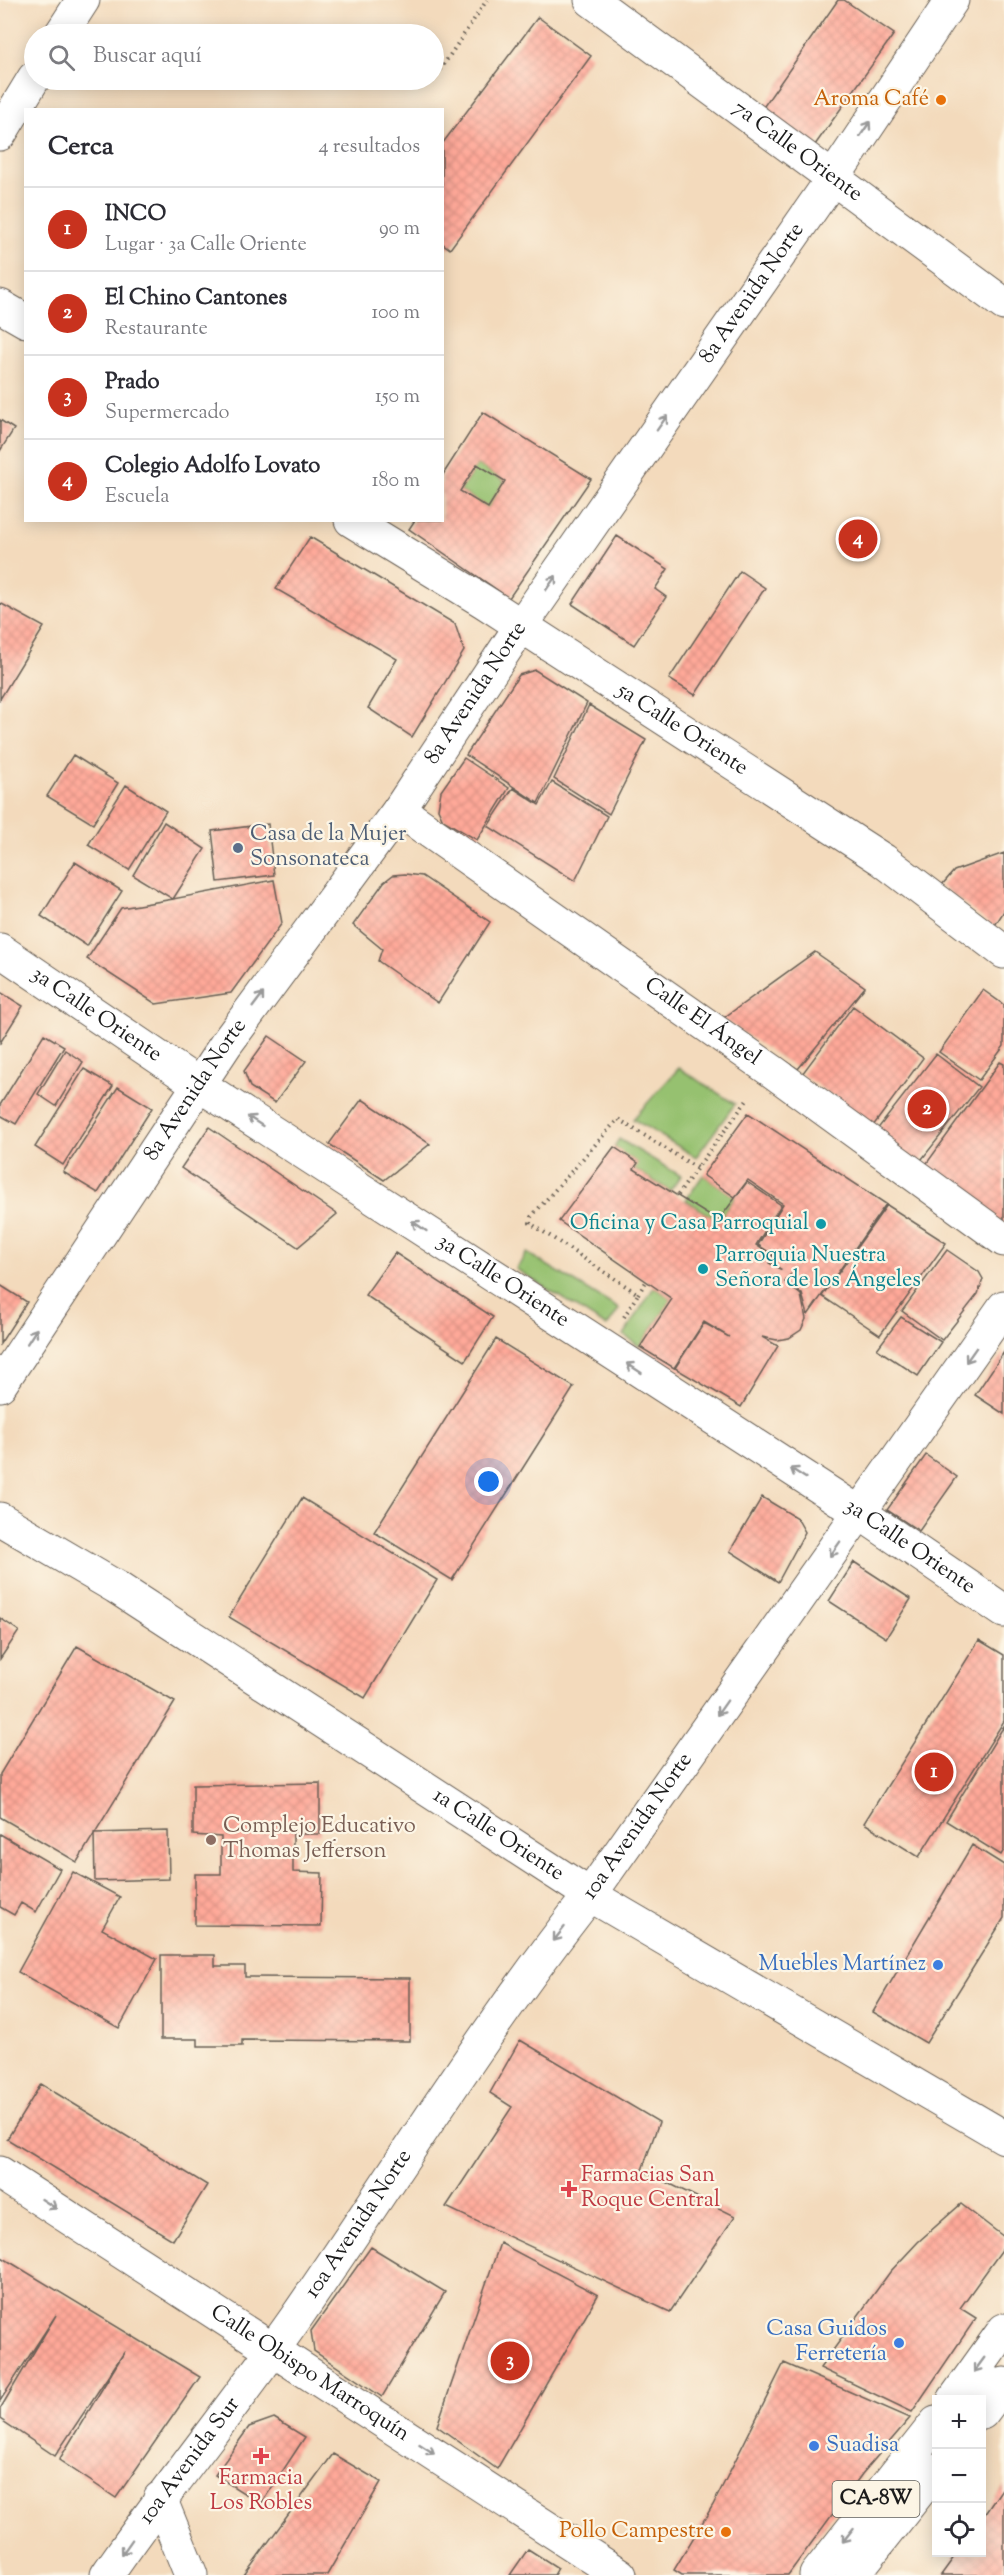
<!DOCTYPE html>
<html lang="es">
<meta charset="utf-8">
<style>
body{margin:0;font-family:"Sorts Mill Goudy",serif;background:#f2f2f3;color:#2b2b33}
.controls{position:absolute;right:18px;bottom:18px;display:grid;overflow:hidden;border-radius:0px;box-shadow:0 3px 15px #0003}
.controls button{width:54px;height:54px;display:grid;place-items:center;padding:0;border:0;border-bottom:2px solid #e1e1e2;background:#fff;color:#2b2b33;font:30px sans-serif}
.you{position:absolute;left:489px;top:1482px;width:21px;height:21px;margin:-15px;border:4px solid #fff;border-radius:50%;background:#1a73e8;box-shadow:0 0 0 9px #1a73e833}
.badge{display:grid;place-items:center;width:39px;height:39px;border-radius:50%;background:#c8321e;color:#fff;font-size:20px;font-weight:700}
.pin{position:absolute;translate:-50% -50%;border:3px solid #fff;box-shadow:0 2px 6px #0006}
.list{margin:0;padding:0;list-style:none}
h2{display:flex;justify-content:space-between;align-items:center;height:78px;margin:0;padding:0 24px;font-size:26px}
h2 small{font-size:20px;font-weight:400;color:#7c7c81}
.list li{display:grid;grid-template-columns:39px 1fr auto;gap:18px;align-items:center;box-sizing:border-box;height:84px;padding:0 24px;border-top:2px solid #e1e1e2}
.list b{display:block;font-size:22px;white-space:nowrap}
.list p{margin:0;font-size:20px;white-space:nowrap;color:#7c7c81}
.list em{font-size:20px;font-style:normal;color:#7c7c81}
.icon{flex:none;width:33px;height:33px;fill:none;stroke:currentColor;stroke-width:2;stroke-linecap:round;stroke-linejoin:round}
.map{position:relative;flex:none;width:1004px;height:2575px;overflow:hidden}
.search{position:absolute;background:#fff;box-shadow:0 3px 15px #0003;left:24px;top:24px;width:420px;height:66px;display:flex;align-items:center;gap:15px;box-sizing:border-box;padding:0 21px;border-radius:33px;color:#7c7c81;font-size:22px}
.panel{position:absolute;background:#fff;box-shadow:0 3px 15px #0003;left:24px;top:108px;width:420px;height:414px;border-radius:0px}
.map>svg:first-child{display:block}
.garden{fill:#96c16f;stroke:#596e46;stroke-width:1.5}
.building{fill:url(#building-cross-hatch);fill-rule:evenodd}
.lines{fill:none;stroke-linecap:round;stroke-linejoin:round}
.minor-casing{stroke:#675e54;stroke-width:35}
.tertiary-casing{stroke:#675e54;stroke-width:35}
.secondary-casing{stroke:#675e54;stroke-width:35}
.primary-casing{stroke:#675e54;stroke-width:35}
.path{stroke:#675e54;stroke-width:4;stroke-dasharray:1.5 4.5;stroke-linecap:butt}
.minor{stroke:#fff;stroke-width:33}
.tertiary{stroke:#fff;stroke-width:33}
.secondary{stroke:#fff;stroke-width:33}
.primary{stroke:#fff;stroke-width:33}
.oneway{stroke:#999}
.food-dot{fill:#e8710a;stroke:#fcf5e5;stroke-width:2}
.service-dot{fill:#5c6f8a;stroke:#fcf5e5;stroke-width:2}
.culture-dot{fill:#0f9aa8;stroke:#fcf5e5;stroke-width:2}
.education-dot{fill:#8d6e63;stroke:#fcf5e5;stroke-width:2}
.shop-dot{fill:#3f7fe0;stroke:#fcf5e5;stroke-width:2}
.health-dot{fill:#e0444e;stroke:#fcf5e5;stroke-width:2}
.labels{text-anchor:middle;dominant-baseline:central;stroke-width:4.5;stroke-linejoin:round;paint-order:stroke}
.shield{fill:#fcf5e5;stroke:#5f5d58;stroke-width:1.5}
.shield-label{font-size:21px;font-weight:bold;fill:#1c1c1c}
.food-label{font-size:22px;fill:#c56008;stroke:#fcf5e5;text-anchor:end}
.street-label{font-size:22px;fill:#1c1c1c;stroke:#fcf5e5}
.service-label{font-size:22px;fill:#4e5e75;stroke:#fcf5e5;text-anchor:start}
.culture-label{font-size:22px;fill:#0d838f;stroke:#fcf5e5;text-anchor:end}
.education-label{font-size:22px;fill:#785e54;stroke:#fcf5e5;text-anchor:start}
.shop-label{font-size:22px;fill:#366cbe;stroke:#fcf5e5;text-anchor:end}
.health-label{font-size:22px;fill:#be3a42;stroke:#fcf5e5;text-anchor:start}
</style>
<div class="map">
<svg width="1004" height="2575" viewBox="0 0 1004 2575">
<defs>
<pattern id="building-cross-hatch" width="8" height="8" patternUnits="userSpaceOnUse" patternTransform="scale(1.5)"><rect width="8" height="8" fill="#ffa999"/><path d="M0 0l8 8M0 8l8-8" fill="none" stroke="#da9183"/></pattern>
</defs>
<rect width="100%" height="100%" fill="#fcf5e5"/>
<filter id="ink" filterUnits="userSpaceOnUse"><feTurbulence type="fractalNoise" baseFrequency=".0167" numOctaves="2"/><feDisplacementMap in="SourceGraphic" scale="12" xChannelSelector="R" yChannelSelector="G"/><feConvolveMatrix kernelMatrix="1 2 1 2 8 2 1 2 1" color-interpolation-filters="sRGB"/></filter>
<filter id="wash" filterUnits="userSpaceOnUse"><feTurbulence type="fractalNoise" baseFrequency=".008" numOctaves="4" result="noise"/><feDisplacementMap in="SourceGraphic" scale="24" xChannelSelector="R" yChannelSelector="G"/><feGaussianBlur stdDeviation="1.35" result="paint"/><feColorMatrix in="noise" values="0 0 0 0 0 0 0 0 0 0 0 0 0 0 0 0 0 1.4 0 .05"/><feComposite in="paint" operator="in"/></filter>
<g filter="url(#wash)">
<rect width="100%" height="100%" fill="#f3dabc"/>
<!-- garden -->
<path class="garden" d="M477,464L505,481L488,508L460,491Z
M679,1068L735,1104L696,1157L633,1119Z
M619,1139L681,1176L670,1191L634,1169L637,1163L614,1147Z
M703,1175L735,1197L718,1221L686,1200Z
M527,1253L619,1309L607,1327L516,1269Z
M654,1287L672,1299L640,1347L624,1335Z"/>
<g id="blocks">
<!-- building -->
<path class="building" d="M838,0H844L894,34L810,152L757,116Z
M538,17L591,56L450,249L442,243V144Z
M483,412L591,479L509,598L409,529L415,520H442V476ZM477,464L505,481L488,508L460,491Z
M0,420L14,429L0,451Z
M617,536L668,569L655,589L666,597L634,645L572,604Z
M310,537L455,624L464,651L412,737L368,708L397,659L276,589Z
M740,571L765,588L695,695L669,679Z
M0,603L44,627L0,699Z
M535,670L587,703L538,803L466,755L519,675Z
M589,705L646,740L609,814L554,779Z
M73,755L118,783L93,824L47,796Z
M464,758L509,788L477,840L443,820L438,809L441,791Z
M552,782L607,816L575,881L488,826L513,788L539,805Z
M126,785L166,811L129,870L88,845Z
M164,822L205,849L173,899L274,880L282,923L231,993L156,1004L87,959L121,908L173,899L133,875Z
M268,824L274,875L218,882L212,831Z
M1004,853V911L994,927L941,886L954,871Z
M75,862L122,891L87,946L41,916Z
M405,874L422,876L490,922L438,1003L378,961L382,949L353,925L384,882L393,875Z
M815,952L865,987L798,1069L722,1019Z
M983,990L1004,1005V1046L979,1080L939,1052Z
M0,992L23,1006L0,1043Z
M853,1006L923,1058L873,1126L802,1074Z
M44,1034L64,1046L16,1124L0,1115V1105Z
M269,1036L306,1061L275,1103L250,1087L244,1071Z
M65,1050L83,1062L56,1106L38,1094Z
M936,1054L979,1087L918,1164L876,1131Z
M1000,1062L1004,1064V1225L924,1167Z
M84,1069L113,1086L63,1165L35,1147Z
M118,1087L152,1108L98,1193L63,1172Z
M362,1099L430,1144L384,1180L329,1144Z
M748,1113L886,1204L808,1315L802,1294L787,1282L791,1274L785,1282L801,1295L806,1319L801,1330L789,1338L777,1340L762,1337L778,1346L741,1407L675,1368L704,1323L729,1337L704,1322L674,1368L640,1347L672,1299L559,1221L614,1147L638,1163L634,1169L718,1221L747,1182L781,1205L756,1245L774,1257L769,1263L782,1270L771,1263L777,1253L775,1256L758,1245L783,1204L748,1180L735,1197L703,1175Z
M209,1127L337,1214L298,1247L181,1168Z
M887,1205L946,1243L880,1335L822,1296Z
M947,1250L979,1272L983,1279L978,1294L942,1340L902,1311Z
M395,1253L493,1317L465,1361L365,1295Z
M0,1285L27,1302L0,1344Z
M901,1317L941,1342L918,1376L877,1349Z
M496,1339L574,1387L452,1580L374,1532Z
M1004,1352V1414L975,1395Z
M926,1455L957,1477L919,1531L887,1510Z
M762,1497L797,1518L805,1532L778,1582L730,1551Z
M302,1498L437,1580L365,1698L229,1617Z
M854,1562L911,1599L886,1638L829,1601Z
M0,1618L19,1631L0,1659Z
M979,1640L1004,1655V1721L919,1857L864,1823Z
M77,1646L175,1702L77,1862L0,1817V1774Z
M1004,1726V1850L1001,1855L946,1821Z
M320,1783V1834H293V1872L322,1873L321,1926L195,1925V1874H221V1837L193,1835V1785Z
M168,1831L169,1879L95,1881L94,1833Z
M0,1834L60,1869L36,1912L21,1903L14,1915L0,1907Z
M972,1845L1004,1865V1918L926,2043L873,2012Z
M73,1872L120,1897L102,1929L157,1959L119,2028L18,1972Z
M161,1955H215V1966H245V1977L410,1978V2041L242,2040V2046H198V2039H161Z
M520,2040L659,2122L642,2170L735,2216L670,2312L446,2207L512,2107L490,2093Z
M41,2084L207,2185L173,2240L7,2139Z
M961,2204L1004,2237V2247L960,2308L976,2318L912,2412L820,2368L890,2272L918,2242Z
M500,2243L598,2295L497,2469L437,2426Z
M371,2247L445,2292L382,2397L314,2351L311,2331Z
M0,2256L200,2377L116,2498L59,2460L125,2351L55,2456L0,2419V2409L56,2315L0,2401Z
M784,2363L910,2418L862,2474L788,2575H682L674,2570L713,2505Z
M274,2418L305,2437L261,2504L215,2475L249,2427Z
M333,2454L381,2482L327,2575H244Z
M1004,2486V2575H941L957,2553L982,2552V2518Z
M528,2549L558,2568L554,2575H510Z"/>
</g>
</g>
<g filter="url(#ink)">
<use href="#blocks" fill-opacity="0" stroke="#675e54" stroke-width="1.5"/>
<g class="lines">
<defs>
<g id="minor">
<path d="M61,34L83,0"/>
<path d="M0,134L34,78"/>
<path d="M0,306L26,321"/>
<path id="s1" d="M351,520L483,601L883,860L1004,952"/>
<path id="s2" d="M399,810L772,1071L1004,1240"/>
<path id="s3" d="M0,1385L226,1044L399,810L521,626L833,178"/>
<path id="s4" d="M0,1519L116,1587L590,1895L1004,2137"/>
<path d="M160,2498L191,2575"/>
</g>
<g id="tertiary">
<path d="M833,178L952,0"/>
<path id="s5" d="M107,2575C167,2488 234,2406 295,2319C393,2178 483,2030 590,1895L1004,1307"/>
</g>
<g id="secondary">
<path id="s6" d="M591,0L1004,304"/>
<path id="s7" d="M0,950L198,1084L860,1513L1004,1611"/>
<path id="s8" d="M0,2173L620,2575"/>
</g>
<path id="primary" d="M954,2400L1004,2330
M982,2413L1004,2384
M816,2575L936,2423
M853,2575L936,2470"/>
</defs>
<!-- minor casing -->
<use href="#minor" class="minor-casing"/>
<!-- tertiary casing -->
<use href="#tertiary" class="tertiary-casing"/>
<!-- secondary casing -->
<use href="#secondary" class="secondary-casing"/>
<!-- primary casing -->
<use href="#primary" class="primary-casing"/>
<!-- path -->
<path class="path" d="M434,71L440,70L487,0
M678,1195L697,1168
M638,1294L646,1282
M624,1317L638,1294L530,1223L531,1217L618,1119L697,1168L748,1099"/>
<!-- minor -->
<use href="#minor" class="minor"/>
<!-- tertiary -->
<use href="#tertiary" class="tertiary"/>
<!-- secondary -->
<use href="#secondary" class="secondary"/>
<!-- primary -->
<use href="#primary" class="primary"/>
</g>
<!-- one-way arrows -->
<defs><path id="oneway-shaft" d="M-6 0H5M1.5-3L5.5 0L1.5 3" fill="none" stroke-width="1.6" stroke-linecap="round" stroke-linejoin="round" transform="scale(1.5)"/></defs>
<g class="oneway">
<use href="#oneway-shaft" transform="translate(865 129) rotate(-56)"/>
<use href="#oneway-shaft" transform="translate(662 423) rotate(-55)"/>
<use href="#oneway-shaft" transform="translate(551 583) rotate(-55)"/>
<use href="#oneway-shaft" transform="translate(258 1000) rotate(-53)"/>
<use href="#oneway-shaft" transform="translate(255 1121) rotate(-147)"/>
<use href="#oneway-shaft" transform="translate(419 1226) rotate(-146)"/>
<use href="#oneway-shaft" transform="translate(32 1336) rotate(-57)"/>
<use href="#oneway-shaft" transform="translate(971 1355) rotate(125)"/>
<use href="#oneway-shaft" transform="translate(634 1368) rotate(-147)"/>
<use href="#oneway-shaft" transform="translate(798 1473) rotate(-147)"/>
<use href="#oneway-shaft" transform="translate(835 1549) rotate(125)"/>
<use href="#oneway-shaft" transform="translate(722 1708) rotate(125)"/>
<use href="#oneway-shaft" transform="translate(559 1934) rotate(128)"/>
<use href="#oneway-shaft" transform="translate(49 2204) rotate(33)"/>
<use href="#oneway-shaft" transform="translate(979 2365) rotate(126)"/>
<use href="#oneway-shaft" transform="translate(427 2449) rotate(33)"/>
<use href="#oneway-shaft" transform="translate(848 2535) rotate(128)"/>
<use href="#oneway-shaft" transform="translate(127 2547) rotate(125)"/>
</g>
</g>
<!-- markers -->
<g class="food-dot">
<circle cx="941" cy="100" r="6"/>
<circle cx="726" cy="2532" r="6"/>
</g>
<circle class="service-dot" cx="238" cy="848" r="6"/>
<g class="culture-dot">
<circle cx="821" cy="1224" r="6"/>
<circle cx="703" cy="1269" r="6"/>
</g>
<circle class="education-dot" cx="211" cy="1840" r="6"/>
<g class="shop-dot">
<circle cx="938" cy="1965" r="6"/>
<circle cx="899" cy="2343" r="6"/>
<circle cx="814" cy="2446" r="6"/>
</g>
<g class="health-dot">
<path d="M566 2180h6v6h6v6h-6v6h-6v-6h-6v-6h6z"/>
<path d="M258 2447h6v6h6v6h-6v6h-6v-6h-6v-6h6z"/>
</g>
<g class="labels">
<!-- shield labels -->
<rect class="shield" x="832.5" y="2481" width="87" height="36" rx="4.5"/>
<g class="shield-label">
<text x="876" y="2499">CA-8W</text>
</g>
<!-- food labels -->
<g class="food-label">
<text x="929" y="100">Aroma Café</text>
<text x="714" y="2532">Pollo Campestre</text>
</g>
<!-- street labels -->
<g class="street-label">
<text stroke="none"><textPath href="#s6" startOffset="256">7a Calle Oriente</textPath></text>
<text stroke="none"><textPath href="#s3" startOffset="1326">8a Avenida Norte</textPath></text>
<text stroke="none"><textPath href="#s3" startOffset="840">8a Avenida Norte</textPath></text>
<text stroke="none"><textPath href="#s1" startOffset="392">5a Calle Oriente</textPath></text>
<text stroke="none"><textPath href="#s7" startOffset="116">3a Calle Oriente</textPath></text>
<text stroke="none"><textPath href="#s2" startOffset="370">Calle El Ángel</textPath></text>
<text stroke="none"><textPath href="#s3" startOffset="354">8a Avenida Norte</textPath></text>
<text stroke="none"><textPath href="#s7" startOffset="602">3a Calle Oriente</textPath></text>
<text stroke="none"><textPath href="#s7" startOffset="1088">3a Calle Oriente</textPath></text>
<text stroke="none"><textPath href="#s5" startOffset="918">10a Avenida Norte</textPath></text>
<text stroke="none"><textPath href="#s4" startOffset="590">1a Calle Oriente</textPath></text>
<text stroke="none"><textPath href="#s5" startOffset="432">10a Avenida Norte</textPath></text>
<text stroke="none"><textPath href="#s8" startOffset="369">Calle Obispo Marroquín</textPath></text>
<text stroke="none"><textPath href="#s5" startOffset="141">10a Avenida Sur</textPath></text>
</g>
<!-- service labels -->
<g class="service-label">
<text x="250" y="835">Casa de la Mujer<tspan x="250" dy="25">Sonsonateca</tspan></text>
</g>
<!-- culture labels -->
<g class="culture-label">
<text x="809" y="1224">Oficina y Casa Parroquial</text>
<text x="715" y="1256" text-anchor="start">Parroquia Nuestra<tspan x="715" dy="25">Señora de los Ángeles</tspan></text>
</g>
<!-- education labels -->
<g class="education-label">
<text x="223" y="1827">Complejo Educativo<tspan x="223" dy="25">Thomas Jefferson</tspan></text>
</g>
<!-- shop labels -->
<g class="shop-label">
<text x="926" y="1965">Muebles Martínez</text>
<text x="887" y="2330">Casa Guidos<tspan x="887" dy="25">Ferretería</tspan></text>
<text x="826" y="2446" text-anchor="start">Suadisa</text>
</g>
<!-- health labels -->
<g class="health-label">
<text x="581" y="2176">Farmacias San<tspan x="581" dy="25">Roque Central</tspan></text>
<text x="261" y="2479" text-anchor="middle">Farmacia<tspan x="261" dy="25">Los Robles</tspan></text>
</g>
</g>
</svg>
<div class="controls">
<button>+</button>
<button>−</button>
<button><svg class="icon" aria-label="locate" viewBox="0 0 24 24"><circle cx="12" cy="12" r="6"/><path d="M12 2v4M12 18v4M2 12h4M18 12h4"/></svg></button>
</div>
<div class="you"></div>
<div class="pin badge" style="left:934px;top:1772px">1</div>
<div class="pin badge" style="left:927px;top:1109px">2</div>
<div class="pin badge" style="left:510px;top:2361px">3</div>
<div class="pin badge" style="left:858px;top:539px">4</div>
<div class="search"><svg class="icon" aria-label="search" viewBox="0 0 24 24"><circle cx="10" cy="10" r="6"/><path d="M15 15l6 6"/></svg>Buscar aquí</div>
<section class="panel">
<h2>Cerca<small>4 resultados</small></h2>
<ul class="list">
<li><span class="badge">1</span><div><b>INCO</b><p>Lugar · 3a Calle Oriente</p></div><em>90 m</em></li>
<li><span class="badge">2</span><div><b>El Chino Cantones</b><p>Restaurante</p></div><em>100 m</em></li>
<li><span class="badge">3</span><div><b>Prado</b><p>Supermercado</p></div><em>150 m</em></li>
<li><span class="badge">4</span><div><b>Colegio Adolfo Lovato</b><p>Escuela</p></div><em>180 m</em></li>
</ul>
</section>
</div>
